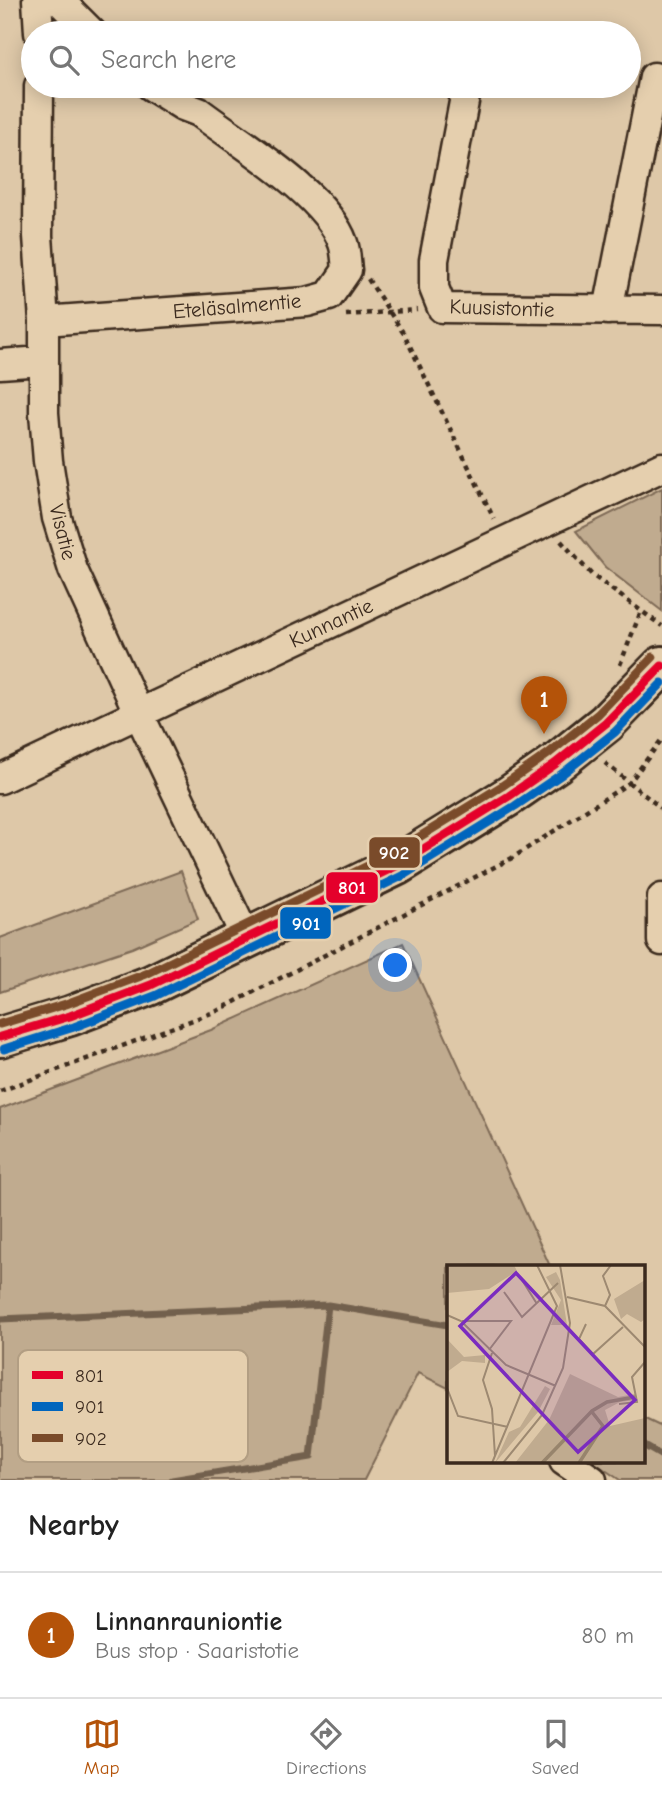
<!DOCTYPE html>
<meta charset="utf-8">
<style>
body{margin:0;font-family:"Comic Neue",sans-serif;background:#f2f2f2;color:#222}
.you{position:absolute;left:396px;top:966px;width:24px;height:24px;margin:-18px;border:5px solid #fff;border-radius:50%;background:#1a73e8;box-shadow:0 0 0 10px #1a73e833}
.badge{display:grid;place-items:center;width:46px;height:46px;border-radius:50%;background:#b45309;color:#fff;font-size:23px;font-weight:700}
.pin{position:absolute;translate:-50% -58px;filter:drop-shadow(0 2px 4px #0008)}
.pin::after{content:'';position:absolute;top:37px;width:24px;height:21px;background:inherit;clip-path:polygon(0 0,100% 0,50% 100%)}
.list{margin:0;padding:0;list-style:none}
h2{display:flex;justify-content:space-between;align-items:center;height:91px;margin:0;padding:0 28px;font-size:30px}
h2 small{font-size:23px;font-weight:400;color:#767676}
.list li{display:grid;grid-template-columns:46px 1fr auto;gap:21px;align-items:center;box-sizing:border-box;height:126px;padding:0 28px;border-top:2px solid #e0e0e0}
.list b{display:block;font-size:26px;white-space:nowrap}
.list p{margin:0;font-size:23px;white-space:nowrap;color:#767676}
.list em{font-size:23px;font-style:normal;color:#767676}
.icon{flex:none;width:38px;height:38px;fill:none;stroke:currentColor;stroke-width:2;stroke-linecap:round;stroke-linejoin:round}
.map{position:relative;flex:none;width:662px;height:1480px;overflow:hidden}
.search{position:absolute;background:#fff;box-shadow:0 4px 18px #0003;left:21px;right:21px;top:21px;height:77px;display:flex;align-items:center;gap:18px;box-sizing:border-box;padding:0 24px;border-radius:38px;color:#767676;font-size:26px}
.sheet{height:217px;background:#fff}
nav{display:flex;justify-content:space-around;align-items:center;box-sizing:border-box;height:98px;border-top:2px solid #e0e0e0;background:#fff;font-size:19px;color:#767676}
nav a{display:grid;justify-items:center;gap:4px}
nav .on{color:#b45309}
.map>svg:first-child{display:block}
.green{fill:#c0ab8f;stroke:#7e6a56;stroke-width:2}
.lines{fill:none;stroke-linecap:round;stroke-linejoin:round}
.stream{stroke:#72604d;stroke-width:7}
.minor-casing{stroke:#3b2a1e;stroke-width:33}
.secondary-casing{stroke:#3b2a1e;stroke-width:44}
.path{stroke:#3b2a1e;stroke-width:4.5;stroke-dasharray:5 5;stroke-linecap:butt}
.minor{stroke:#e5cfae;stroke-width:28}
.secondary{stroke:#e5cfae;stroke-width:38}
.bus-1-casing{stroke:#e5cfae;stroke-width:14}
.bus-2-casing{stroke:#e5cfae;stroke-width:14}
.bus-3-casing{stroke:#e5cfae;stroke-width:14}
.bus-1{stroke:#e4002b;stroke-width:9}
.bus-2{stroke:#0065bd;stroke-width:9}
.bus-3{stroke:#7a4b2a;stroke-width:9}
.labels{text-anchor:middle;dominant-baseline:central;stroke-width:5;stroke-linejoin:round;paint-order:stroke}
.street-label{font-size:21px;fill:#3b2a1e;stroke:#e5cfae}
.inset-river{fill:none;stroke:#97846c;stroke-width:3.5}
.inset-road{fill:none;stroke:#9d8971;stroke-width:2}
.view{fill:#7b2cbf;fill-opacity:0.15;stroke:#7b2cbf;stroke-width:3.5}
.inset-edge{fill:none;stroke:#3b2a1e;stroke-width:3.5}
.key{fill:#e5cfae;stroke:#b29e83;stroke-width:2}
.key-label{font-size:19px;fill:#3b2a1e}
.line-badge{stroke:#e5cfae;stroke-width:2.5}
.badge-label{font-size:19px;text-anchor:middle;font-weight:bold;fill:#fff}
</style>
<div class="map">
<svg width="662" height="1480" viewBox="0 0 662 1480">
<rect width="100%" height="100%" fill="#dec8a8"/>
<filter id="ink" filterUnits="userSpaceOnUse"><feTurbulence type="fractalNoise" baseFrequency=".0143" numOctaves="2"/><feDisplacementMap in="SourceGraphic" scale="14" xChannelSelector="R" yChannelSelector="G"/><feConvolveMatrix kernelMatrix="1 2 1 2 8 2 1 2 1" color-interpolation-filters="sRGB"/></filter>
<g filter="url(#ink)">
<!-- green -->
<path class="green" d="M662,488V611L605,567L576,531Z
M181,871L198,919L132,948L0,992V938Z
M403,943L550,1266H448V1388L418,1373L364,1480H0V1109L211,1030Z
M643,1418L662,1427V1480H620L592,1461H643Z"/>
<g class="lines">
<!-- stream -->
<path class="stream" d="M0,1319L328,1305L448,1325
M643,1445L662,1456
M172,1480L311,1457L328,1305"/>
<defs>
<path id="minor" d="M37,0L39,33
M59,0L92,33
M39,86L38,236L44,321V413L48,461L57,518L73,570L139,714L247,940
M467,86L434,260V288L442,308L662,310
M608,310L654,77
M44,321L307,302L329,296L347,270C346,262 346,251 343,243C326,194 241,144 199,112L183,106L151,86
M0,364L43,361
M0,779L662,467
M662,898V941
M564,1461L592,1480"/>
<path id="secondary" d="M0,1037L70,1016L151,985L396,866L509,796L555,764L606,723L662,666"/>
</defs>
<!-- minor casing -->
<use href="#minor" class="minor-casing"/>
<!-- secondary casing -->
<use href="#secondary" class="secondary-casing"/>
<!-- path -->
<path class="path" d="M368,279L404,334L494,519
M346,315L417,310
M561,541L592,575L662,626
M620,665L641,611
M605,763L662,809
M0,1091L217,1011L512,858L629,783L662,739"/>
<!-- minor -->
<use href="#minor" class="minor"/>
<!-- secondary -->
<use href="#secondary" class="secondary"/>
<defs>
<path id="bus-1" d="M0,1037L70,1016L151,985L396,866L509,796L555,764L606,723L662,666"/>
<path id="bus-2" d="M4,1049L74,1027L155,996L402,876L515,806L562,774L615,732L662,683"/>
<path id="bus-3" d="M0,1024L66,1004L146,974L390,855L502,786L548,754L598,714L653,657"/>
</defs>
<!-- bus-1 casing -->
<use href="#bus-1" class="bus-1-casing"/>
<!-- bus-2 casing -->
<use href="#bus-2" class="bus-2-casing"/>
<!-- bus-3 casing -->
<use href="#bus-3" class="bus-3-casing"/>
<!-- bus-1 -->
<use href="#bus-1" class="bus-1"/>
<!-- bus-2 -->
<use href="#bus-2" class="bus-2"/>
<!-- bus-3 -->
<use href="#bus-3" class="bus-3"/>
</g>
</g>
<g class="labels">
<!-- street labels -->
<g class="street-label">
<text transform="translate(237 306) rotate(-5)">Eteläsalmentie</text>
<text transform="translate(502 308) rotate(2)">Kuusistontie</text>
<text transform="translate(63 532) rotate(76)">Visatie</text>
<text transform="translate(331 623) rotate(-25)">Kunnantie</text>
</g>
</g>
<!-- overview -->
<g transform="translate(447 1265)">
<rect width="198" height="198" fill="#dec8a8"/>
<path d="M0,0H67L70,6L42,24L0,28ZM109,7L113,15L120,60H104L114,35L99,12ZM198,15V54L194,57L180,49L174,54L167,34ZM0,74L17,92L38,90V98L15,96L0,107ZM123,109L171,132L188,129L189,135L173,137L158,145L163,161L198,153V198H68L102,155ZM98,121L103,124L91,147L48,198L62,167L73,162Z" fill="#c0ab8f"/>
<path class="inset-river" d="M95,198L145,146L160,137L188,132M132,198L156,161L145,147"/>
<path class="inset-road" d="M75,15L90,39M57,27L75,52L111,18M120,32L158,41L198,82M158,41L163,30L156,11L164,0M0,50L14,56L59,100L109,121M15,56H64L42,85M139,59L132,74L146,89L176,62M45,88L36,115L45,144L48,191M0,123L11,151L61,162M172,139L190,137L185,112L198,97M45,198L110,41L90,0M56,198L95,150L116,103L123,58L113,0"/>
<path class="view" d="M69,8L188,135L131,187L13,61Z"/>
<rect width="198" height="198" class="inset-edge"/>
</g>
<!-- legend -->
<rect x="18" y="1350" width="230" height="112" rx="10" class="key"/>
<rect x="32" y="1371" width="31" height="8" fill="#e4002b"/>
<rect x="32" y="1402" width="31" height="9" fill="#0065bd"/>
<rect x="32" y="1434" width="31" height="8" fill="#7a4b2a"/>
<g class="key-label">
<text x="75" y="1382">801</text>
<text x="75" y="1413">901</text>
<text x="75" y="1445">902</text>
</g>
<g class="line-badge">
<rect x="368" y="836" width="53" height="33" rx="7" fill="#7a4b2a"/>
<rect x="325" y="871" width="54" height="33" rx="7" fill="#e4002b"/>
<rect x="279" y="906" width="53" height="34" rx="7" fill="#0065bd"/>
</g>
<g class="badge-label">
<text x="394" y="859">902</text>
<text x="352" y="894">801</text>
<text x="306" y="930">901</text>
</g>
</svg>
<div class="you"></div>
<div class="pin badge" style="left:544px;top:734px">1</div>
<div class="search"><svg class="icon" aria-label="search" viewBox="0 0 24 24"><circle cx="10" cy="10" r="6"/><path d="M15 15l6 6"/></svg>Search here</div>
</div>
<section class="sheet">
<h2>Nearby<small></small></h2>
<ul class="list">
<li><span class="badge">1</span><div><b>Linnanrauniontie</b><p>Bus stop · Saaristotie</p></div><em>80 m</em></li>
</ul>
</section>
<nav>
<a class="on"><svg class="icon" aria-label="map" viewBox="0 0 24 24"><path d="M3 6l6-2 6 2 6-2v14l-6 2-6-2-6 2zM9 4v14M15 6v14"/></svg>Map</a>
<a><svg class="icon" aria-label="directions" viewBox="0 0 24 24"><path d="M12 3l9 9-9 9-9-9zM9 14v-3h6M13 9l2 2-2 2"/></svg>Directions</a>
<a><svg class="icon" aria-label="saved" viewBox="0 0 24 24"><path d="M7 4h10v16l-5-4-5 4z"/></svg>Saved</a>
</nav>
